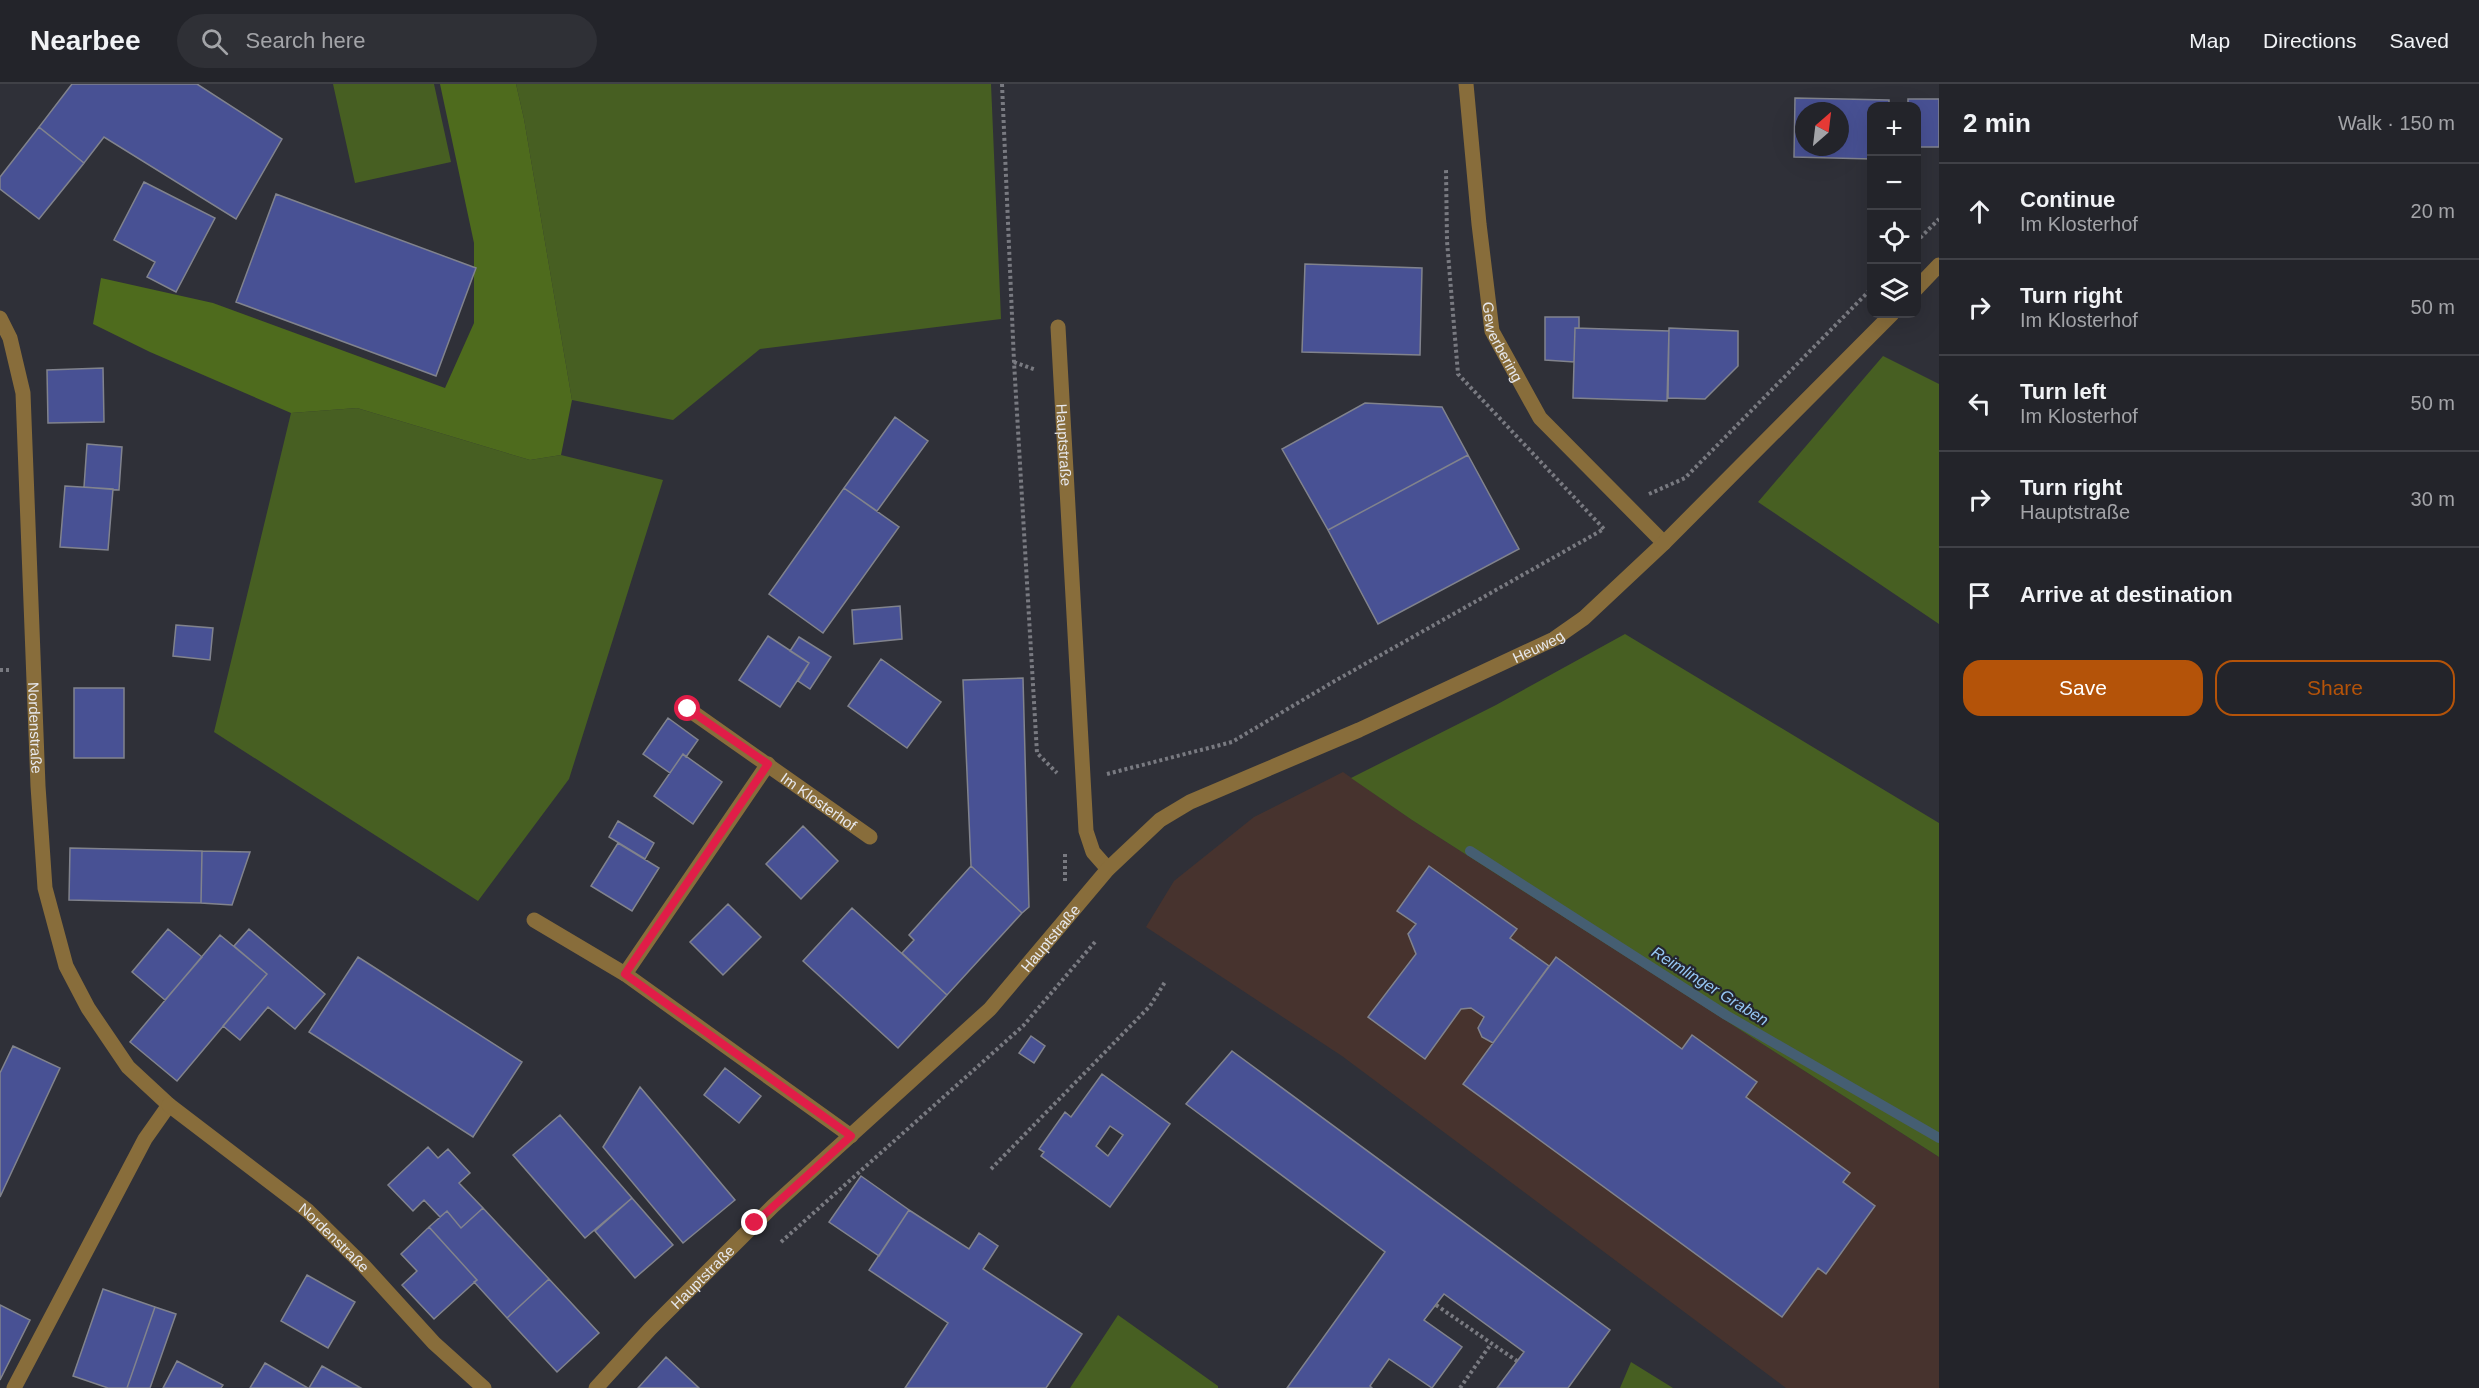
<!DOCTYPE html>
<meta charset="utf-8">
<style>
body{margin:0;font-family:Arial,sans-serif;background:#2f3036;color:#f1f3f6}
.controls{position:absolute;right:18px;top:18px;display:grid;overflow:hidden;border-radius:12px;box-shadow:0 6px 24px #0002}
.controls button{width:54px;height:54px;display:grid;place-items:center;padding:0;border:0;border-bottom:2px solid #404147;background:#23242a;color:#f1f3f6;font:30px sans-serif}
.compass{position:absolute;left:1795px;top:18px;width:54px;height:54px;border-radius:50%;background:#23242a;box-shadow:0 6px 24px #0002;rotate:28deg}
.stop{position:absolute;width:18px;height:18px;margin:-14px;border:4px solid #e11d48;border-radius:50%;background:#fff}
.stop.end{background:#e11d48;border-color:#fff;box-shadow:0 2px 6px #0008}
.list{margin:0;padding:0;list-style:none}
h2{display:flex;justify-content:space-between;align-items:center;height:78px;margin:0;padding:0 24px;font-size:26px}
h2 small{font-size:20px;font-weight:400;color:#a3a4a8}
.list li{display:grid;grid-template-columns:39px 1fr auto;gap:18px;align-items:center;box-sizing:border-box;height:96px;padding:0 24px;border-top:2px solid #404147}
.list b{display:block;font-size:22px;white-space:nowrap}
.list p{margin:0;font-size:20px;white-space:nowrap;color:#a3a4a8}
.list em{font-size:20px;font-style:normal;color:#a3a4a8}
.actions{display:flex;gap:12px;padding:18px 24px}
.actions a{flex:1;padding:14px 0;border:2px solid #b45309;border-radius:18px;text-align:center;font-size:21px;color:#b45309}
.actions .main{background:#b45309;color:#fff}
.icon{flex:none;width:33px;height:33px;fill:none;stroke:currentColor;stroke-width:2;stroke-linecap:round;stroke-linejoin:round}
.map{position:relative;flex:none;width:1939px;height:1304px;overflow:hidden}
header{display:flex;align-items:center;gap:36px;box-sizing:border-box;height:84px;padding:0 30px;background:#23242a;border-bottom:2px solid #404147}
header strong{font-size:28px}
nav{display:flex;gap:33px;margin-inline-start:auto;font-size:21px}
.search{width:420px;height:54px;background:#2f3036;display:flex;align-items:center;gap:15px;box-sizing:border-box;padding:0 21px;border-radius:33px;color:#a3a4a8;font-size:22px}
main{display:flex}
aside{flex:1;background:#23242a}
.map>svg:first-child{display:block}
.commercial{fill:#47332e}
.green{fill:#475f22}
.forest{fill:#4e6b1d}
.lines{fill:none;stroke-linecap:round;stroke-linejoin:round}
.stream{stroke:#455e72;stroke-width:10}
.building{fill:#485194;stroke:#81838d;stroke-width:1.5;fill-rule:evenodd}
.path{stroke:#797a81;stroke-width:4;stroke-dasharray:3 3;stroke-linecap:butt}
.minor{stroke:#886d3b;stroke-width:15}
.route{stroke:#e11d48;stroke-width:8}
.labels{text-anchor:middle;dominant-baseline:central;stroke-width:4.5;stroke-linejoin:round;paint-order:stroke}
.street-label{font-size:15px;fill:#e7e8ed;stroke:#25262e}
.water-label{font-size:16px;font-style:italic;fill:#96c7f5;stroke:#25262e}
</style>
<header>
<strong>Nearbee</strong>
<div class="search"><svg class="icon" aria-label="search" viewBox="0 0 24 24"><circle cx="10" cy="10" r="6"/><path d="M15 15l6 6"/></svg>Search here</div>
<nav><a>Map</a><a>Directions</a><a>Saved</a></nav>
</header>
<main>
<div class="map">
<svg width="1939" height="1304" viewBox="0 0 1939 1304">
<rect width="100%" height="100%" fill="#2f3038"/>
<!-- commercial -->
<path class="commercial" d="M1343,688L1412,736L1939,1073V1304H1786L1342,972L1146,843L1174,797L1254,733Z"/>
<!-- green -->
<path class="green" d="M333,0H434L451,78L355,99Z
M516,0H991L1001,235L760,265L673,336L572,316L524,35Z
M1883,272L1939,300V540L1758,418Z
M357,324L530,376L561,371L663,396L569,695L478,817L214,648L291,329Z
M1625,550L1939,739V1073L1412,736L1351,694L1496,621Z
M1118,1231L1218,1302V1304H1070Z
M1631,1278L1673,1304H1620Z"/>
<!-- forest -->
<path class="forest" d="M440,0H516L524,35L572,316L561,371L530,376L357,324L291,329L150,268L93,240L101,194L213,219L445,304L474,239V159Z"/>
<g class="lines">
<!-- stream -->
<path class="stream" d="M1470,767L1726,931L1939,1054"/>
</g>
<!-- building -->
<path class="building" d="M72,0H197L282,55L236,135L104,53L84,79L39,43Z
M1795,14L1889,16V22H1872V75L1794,73ZM1804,27H1840V63H1804Z
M1908,15H1939V63H1916V22H1908Z
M39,43L84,79L39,135L0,105V93Z
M144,98L215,134L176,208L147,193L155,178L114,156Z
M276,110L476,184L436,292L236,218Z
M1305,180L1422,184L1420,271L1302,268Z
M1545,233H1579V244H1575L1574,278L1545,276Z
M1575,244L1669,247L1667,317L1573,314Z
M1669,244L1738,247V282L1705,315L1668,314Z
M103,284L104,338L48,339L47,286Z
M1365,319L1442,323L1468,371L1328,446L1282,365Z
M895,333L928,357L877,427L844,404Z
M87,360L122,363L119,406L84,403Z
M1468,371L1519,465L1378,540L1328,446Z
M65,402L113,405L108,466L60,463Z
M844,404L899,443L823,549L769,510Z
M900,522L902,555L854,560L852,526Z
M176,541L213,544L210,576L173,572Z
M768,552L809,579L780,623L739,596Z
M799,553L831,573L810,605L798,597L809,579L790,567Z
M881,575L941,618L907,664L848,622Z
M1023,594L1029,823L1022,829L971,782L963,596Z
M74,604H124V674H74Z
M668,634L698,656L686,673L683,670L670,689L643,670Z
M683,670L722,698L693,740L654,712Z
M618,737L654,759L645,775L609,753Z
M803,742L838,777L801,815L766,780Z
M618,759L659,784L632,827L591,802Z
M70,764L202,767L201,819L69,816Z
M202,767L250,768L232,821L201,819Z
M971,782L1022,829L947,911L902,869L914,856L909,851Z
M1429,782L1517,845L1510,854L1549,882L1493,959L1482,953L1478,944L1484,933L1471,924L1461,925L1425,975L1368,933L1416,870L1408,850L1416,840L1397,827Z
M728,820L761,853L723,891L690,858Z
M852,824L947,911L898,964L803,877Z
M168,845L202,873L165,916L132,888Z
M249,845L325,910L295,945L268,923L240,956L223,942L267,890L234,862Z
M220,851L267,890L177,997L130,958Z
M358,873L522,978L473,1053L309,948Z
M1556,873L1682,965L1692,951L1757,998L1746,1013L1850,1089L1843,1098L1875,1122L1826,1190L1818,1184L1782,1233L1463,1000Z
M1031,952L1045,962L1034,979L1019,969Z
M13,962L60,984L0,1113V989Z
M1232,967L1610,1246L1568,1304H1497L1524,1268L1444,1210L1424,1236L1462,1263L1432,1304L1389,1275L1370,1302L1372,1304H1287L1385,1168L1186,1020Z
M725,984L761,1012L739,1039L704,1011Z
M1102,990L1170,1040L1110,1123L1041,1072L1044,1068L1039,1065L1065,1028L1071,1033ZM1110,1042L1123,1051L1108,1072L1096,1062Z
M640,1003L735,1116L683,1159L603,1063Z
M560,1031L632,1114L585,1154L513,1071Z
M428,1063L438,1074L448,1065L470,1089L459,1099L483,1124L461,1144L447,1127L440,1133L424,1116L413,1127L388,1101Z
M861,1092L909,1126L879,1172L829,1138Z
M632,1114L673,1161L635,1194L595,1147Z
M483,1124L549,1195L507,1234L474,1198L477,1196L429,1143L447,1127L461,1144Z
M909,1126L969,1165L979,1149L998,1162L983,1185L1082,1250L1046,1304H905L948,1239L869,1186Z
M429,1143L477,1196L434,1235L402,1201L417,1187L401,1170Z
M307,1191L355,1218L328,1264L281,1237Z
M549,1195L599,1249L557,1288L507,1234Z
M103,1205L155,1223L127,1304H108L73,1292Z
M0,1221L30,1236L0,1296Z
M155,1223L176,1230L150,1304H127Z
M666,1273L699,1304H638Z
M177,1277L223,1301L221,1304H163Z
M265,1279L308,1304H250Z
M322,1282L361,1304H309Z"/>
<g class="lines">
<!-- path -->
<path class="path" d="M1002,0L1014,278L1037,669L1057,689
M1916,158L1939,135
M1014,278L1036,286
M1649,410L1685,394L1872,204
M0,586H9
M1107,690L1232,658L1333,598L1604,445L1458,290L1447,157L1446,85
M1065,797V768
M991,1085L1150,922L1165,898
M781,1158L1023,942L1095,858
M1436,1221L1517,1277
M1460,1304L1491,1260"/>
<!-- minor -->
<g class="minor">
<path id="s1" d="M1466,0L1479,140L1492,247L1540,334L1664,459"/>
<path d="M1916,205L1939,181"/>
<path id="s2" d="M0,234L10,254L23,309L38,702L45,804L66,882L88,924L128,983L169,1021L145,1055L14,1304"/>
<path id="s3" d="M1058,243L1086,747L1093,768L1108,785"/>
<path id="s4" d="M688,625L870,753"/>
<path d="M768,680L625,890L851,1052"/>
<path d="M534,836L625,890"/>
<path id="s5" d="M169,1021L308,1127L363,1181L434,1259L484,1304"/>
<path id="s6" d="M596,1304L650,1245L773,1122L990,925L1108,785L1160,736L1190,718L1359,646L1554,555L1584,534L1664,459L1892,230"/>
</g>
</g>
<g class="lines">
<!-- route -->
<path class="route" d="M688,625L768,680L625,890L851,1052L755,1139"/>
</g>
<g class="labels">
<!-- street labels -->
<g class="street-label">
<text stroke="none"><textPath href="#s1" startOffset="262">Gewerbering</textPath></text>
<text stroke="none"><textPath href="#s3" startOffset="118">Hauptstraße</textPath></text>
<text stroke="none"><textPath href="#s6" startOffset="1218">Heuweg</textPath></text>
<text stroke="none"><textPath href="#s2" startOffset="414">Nordenstraße</textPath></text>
<text stroke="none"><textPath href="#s4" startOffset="160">Im Klosterhof</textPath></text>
<text stroke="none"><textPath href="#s6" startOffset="640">Hauptstraße</textPath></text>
<text stroke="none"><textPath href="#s5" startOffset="212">Nordenstraße</textPath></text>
<text stroke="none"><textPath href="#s6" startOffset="154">Hauptstraße</textPath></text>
</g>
<!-- water labels -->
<g class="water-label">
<text transform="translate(1710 902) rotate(32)">Reimlinger Graben</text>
</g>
</g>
</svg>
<div class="controls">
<button>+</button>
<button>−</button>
<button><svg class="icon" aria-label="locate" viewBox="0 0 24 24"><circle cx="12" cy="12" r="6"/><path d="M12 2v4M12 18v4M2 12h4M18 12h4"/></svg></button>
<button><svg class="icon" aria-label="layers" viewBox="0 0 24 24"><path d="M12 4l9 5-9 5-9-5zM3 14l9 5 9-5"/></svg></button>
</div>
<svg class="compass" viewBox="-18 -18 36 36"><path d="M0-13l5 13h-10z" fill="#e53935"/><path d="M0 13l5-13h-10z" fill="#a3a4a8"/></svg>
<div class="stop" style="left:688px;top:625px"></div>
<div class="stop end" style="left:755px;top:1139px"></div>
</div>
<aside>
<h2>2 min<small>Walk · 150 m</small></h2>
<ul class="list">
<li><svg class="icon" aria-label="ahead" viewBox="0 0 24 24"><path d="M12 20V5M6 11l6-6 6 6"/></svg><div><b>Continue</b><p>Im Klosterhof</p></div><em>20 m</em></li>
<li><svg class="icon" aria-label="right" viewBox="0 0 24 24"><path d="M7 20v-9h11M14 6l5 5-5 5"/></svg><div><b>Turn right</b><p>Im Klosterhof</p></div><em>50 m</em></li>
<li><svg class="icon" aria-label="left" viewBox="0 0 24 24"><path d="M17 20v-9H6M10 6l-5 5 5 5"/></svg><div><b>Turn left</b><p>Im Klosterhof</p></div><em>50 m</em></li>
<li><svg class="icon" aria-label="right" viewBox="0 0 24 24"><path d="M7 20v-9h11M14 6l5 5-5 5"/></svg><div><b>Turn right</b><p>Hauptstraße</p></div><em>30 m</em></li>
<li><svg class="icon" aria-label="arrive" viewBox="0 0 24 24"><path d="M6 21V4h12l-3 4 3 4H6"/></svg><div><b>Arrive at destination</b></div></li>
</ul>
<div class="actions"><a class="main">Save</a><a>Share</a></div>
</aside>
</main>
